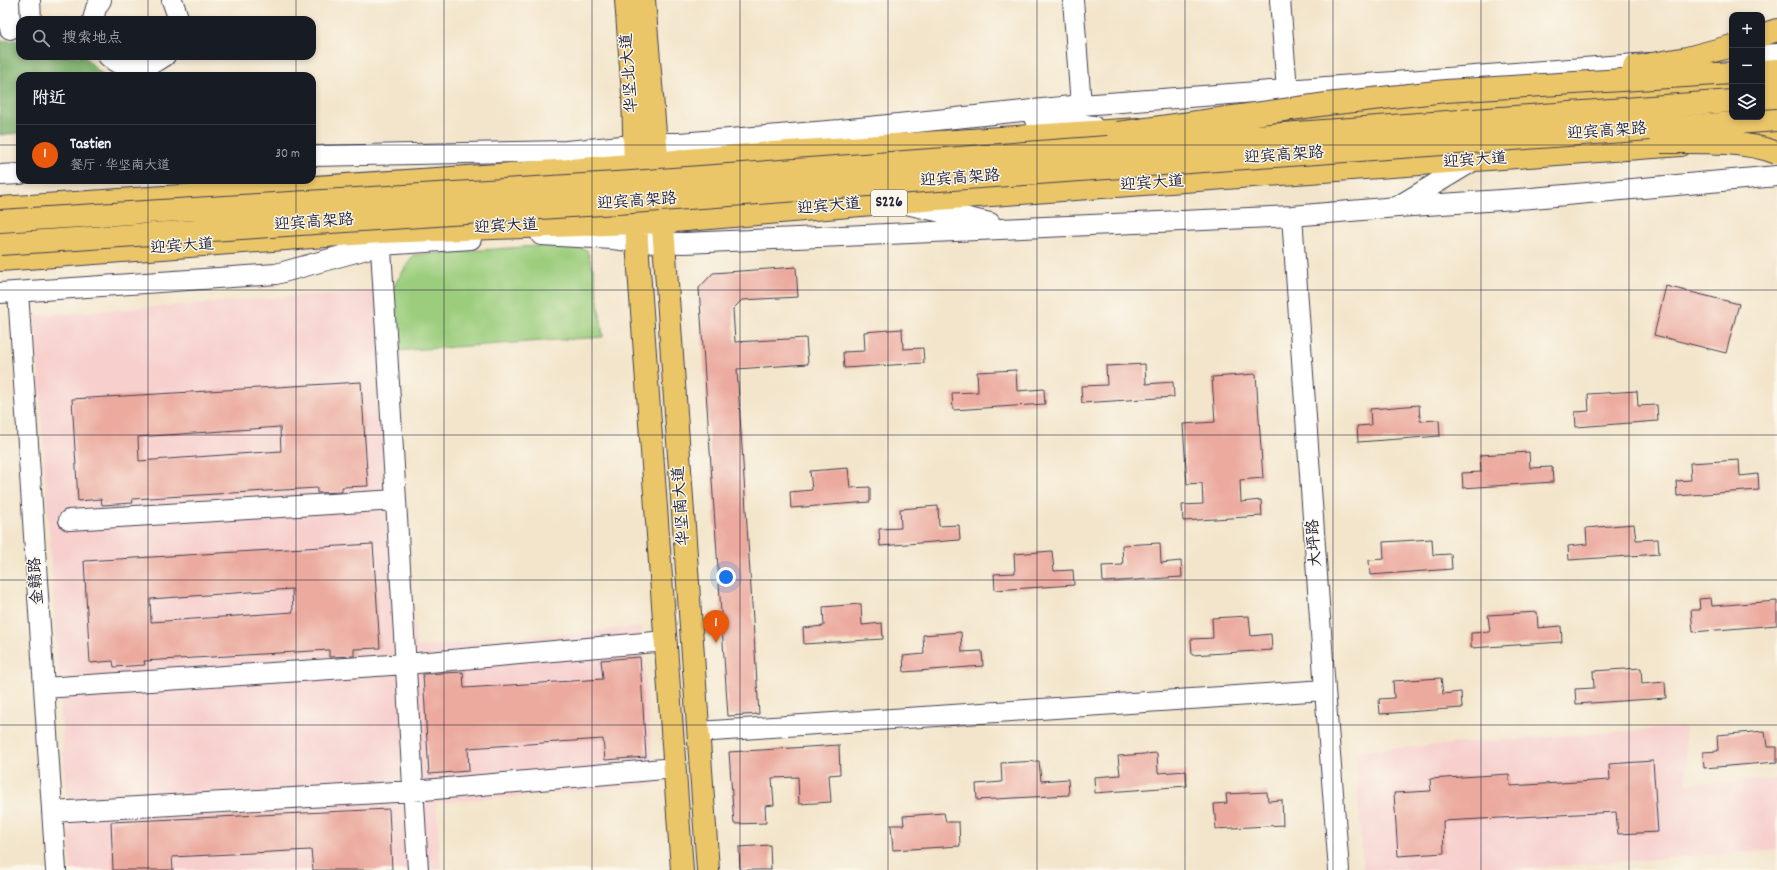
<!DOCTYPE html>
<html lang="zh">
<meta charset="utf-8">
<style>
body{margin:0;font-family:Dekko,"LXGW WenKai TC",sans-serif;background:#20242c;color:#f1f3f6}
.controls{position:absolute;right:12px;top:12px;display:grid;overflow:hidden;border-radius:8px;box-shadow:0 2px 6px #0003}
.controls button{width:36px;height:36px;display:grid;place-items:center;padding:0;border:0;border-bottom:1px solid #363941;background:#171b24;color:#f1f3f6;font:20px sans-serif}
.you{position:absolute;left:726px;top:577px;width:14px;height:14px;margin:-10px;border:3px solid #fff;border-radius:50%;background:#1a73e8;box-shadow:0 0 0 6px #1a73e833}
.badge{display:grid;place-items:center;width:26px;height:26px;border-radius:50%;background:#ea580c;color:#fff;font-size:13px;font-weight:700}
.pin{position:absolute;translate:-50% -33px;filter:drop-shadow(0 1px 2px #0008)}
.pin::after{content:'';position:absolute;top:21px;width:14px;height:12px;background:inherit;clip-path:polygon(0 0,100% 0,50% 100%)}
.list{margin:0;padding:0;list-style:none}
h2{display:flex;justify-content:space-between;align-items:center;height:52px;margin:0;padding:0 16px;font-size:17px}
h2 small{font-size:13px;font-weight:400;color:#9ea1a6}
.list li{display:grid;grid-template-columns:26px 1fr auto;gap:12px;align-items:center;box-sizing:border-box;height:60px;padding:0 16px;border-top:1px solid #363941}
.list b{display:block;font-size:15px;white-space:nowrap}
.list p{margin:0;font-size:13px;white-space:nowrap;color:#9ea1a6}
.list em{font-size:13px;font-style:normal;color:#9ea1a6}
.icon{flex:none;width:22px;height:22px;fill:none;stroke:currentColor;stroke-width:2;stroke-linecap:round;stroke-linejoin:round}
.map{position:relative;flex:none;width:1777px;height:870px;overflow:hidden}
.search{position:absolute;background:#171b24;box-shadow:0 2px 6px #0003;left:16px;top:16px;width:300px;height:44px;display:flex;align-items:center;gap:10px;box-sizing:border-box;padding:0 14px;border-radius:12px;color:#9ea1a6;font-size:15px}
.panel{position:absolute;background:#171b24;box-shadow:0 2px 6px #0003;left:16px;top:72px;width:300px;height:112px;border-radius:12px}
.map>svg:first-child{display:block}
.built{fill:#f7d0ce}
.green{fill:#9ccd7d;stroke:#5f785c}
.forest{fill:#7db06c;stroke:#506954}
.building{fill:#ecaa9f;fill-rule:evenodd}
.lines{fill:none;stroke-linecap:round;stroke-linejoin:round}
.minor-casing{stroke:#413f51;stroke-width:22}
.major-casing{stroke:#413f51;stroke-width:24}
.highway-casing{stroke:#413f51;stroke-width:24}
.minor{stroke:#fff;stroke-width:20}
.major{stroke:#ebc669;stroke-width:22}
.highway{stroke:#ebc669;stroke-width:22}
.highway-bridge-casing{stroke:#413f51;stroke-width:24;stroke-linecap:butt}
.highway-bridge{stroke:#ebc669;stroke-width:22}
.grid{fill:none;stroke:#22223b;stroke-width:1;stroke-opacity:0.55}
.labels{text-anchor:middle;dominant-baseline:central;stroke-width:3;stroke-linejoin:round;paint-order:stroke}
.shield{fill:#fbf7ec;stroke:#636270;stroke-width:1}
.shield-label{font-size:15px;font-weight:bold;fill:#22223b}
.street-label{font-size:16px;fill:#22223b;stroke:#fbf7ec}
</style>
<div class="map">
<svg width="1777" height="870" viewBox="0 0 1777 870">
<rect width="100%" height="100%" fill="#fbf7ec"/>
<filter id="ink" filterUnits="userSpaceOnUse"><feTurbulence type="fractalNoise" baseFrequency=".025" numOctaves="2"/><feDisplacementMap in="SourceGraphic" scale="8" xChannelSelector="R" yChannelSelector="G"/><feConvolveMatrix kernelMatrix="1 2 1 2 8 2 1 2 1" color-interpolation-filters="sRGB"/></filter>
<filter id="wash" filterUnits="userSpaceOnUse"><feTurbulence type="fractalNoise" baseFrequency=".012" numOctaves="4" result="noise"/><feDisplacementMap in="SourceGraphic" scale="16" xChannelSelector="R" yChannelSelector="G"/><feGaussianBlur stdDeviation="0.9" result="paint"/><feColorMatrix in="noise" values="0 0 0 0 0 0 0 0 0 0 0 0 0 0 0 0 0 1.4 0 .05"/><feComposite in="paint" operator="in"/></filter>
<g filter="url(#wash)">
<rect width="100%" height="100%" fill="#f3e5cb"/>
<!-- built -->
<path class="built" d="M392,289L394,351L416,647L641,627L655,785L436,803L441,870H71L35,316Z
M1685,727L1687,784L1777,779V850L1507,870H1363L1355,751Z"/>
<!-- green -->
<path class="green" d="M564,244L587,250L594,271L603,337L394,351L392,289L413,255Z"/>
<!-- forest -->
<path class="forest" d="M20,40V56H84L104,76H20V133L0,135V41Z"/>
<g id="blocks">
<!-- building -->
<path class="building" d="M796,267L798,297L742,300L733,309L735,342L806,338L808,364L737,369L759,714L728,716L699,288L713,273Z
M1666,286L1739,304L1726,353L1654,335Z
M902,329L903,349L923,348L924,363L844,368L843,352L865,351L864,332Z
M1145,364L1146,384L1173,382L1174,397L1082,403L1081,386L1107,385L1106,366Z
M1016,370L1017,391L1044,389L1045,404L953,410L952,393L978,392L977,372Z
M1256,374L1263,478L1240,480L1241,502L1261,500L1262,516L1183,521L1182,505L1203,504L1202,483L1187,484L1183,424L1215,422L1212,377Z
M361,382L368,486L342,487V492L317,493V488L132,499L133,503L102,505L101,499L78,501L72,399ZM280,427L281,451L139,461L138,437Z
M1637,391L1638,406L1657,405L1658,421L1576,427L1575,412L1589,411L1588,394Z
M1419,405L1420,421L1439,420L1440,436L1358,442L1357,426L1371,425L1370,409Z
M1529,452L1530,468L1552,467L1553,482L1463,488L1462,473L1481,472L1480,455Z
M1739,460L1740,476L1758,474L1759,490L1677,496L1676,481L1691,480L1690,463Z
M848,468L850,488L870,487V502L791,508L790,492L812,490L810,471Z
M938,506L939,526L959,525L960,540L880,546L879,529L901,528L900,509Z
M1634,524L1636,540L1658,539L1659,554L1569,560L1568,546L1587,544L1586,528Z
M1432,539L1433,555L1451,554L1452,569L1370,575L1369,560L1384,559L1383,542Z
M1160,543L1161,563L1181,561L1182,577L1103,582L1102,566L1123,565L1122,545Z
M373,544L380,648L354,649V656L329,657V650L144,661L145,665L114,667L113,661L90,663L84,561ZM292,589L293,612L151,622L150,599Z
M1052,551L1054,571L1073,570L1074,585L995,590L994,574L1015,573L1014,554Z
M1711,598L1712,606L1777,601V625L1693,632L1691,610H1700L1699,599Z
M861,604L862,625L882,623L883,639L804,644L803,628L824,626L823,607Z
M1537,612L1538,628L1561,626L1562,642L1471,648V633L1490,632L1488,615Z
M1249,616L1251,636L1271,634L1272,650L1192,655L1191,639L1213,638L1212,618Z
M961,632L962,652L982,651L983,666L904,672L903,656L924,654L923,635Z
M640,657L646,757L605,760L603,739L468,748L469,771L429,774L423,674L463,672L464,688L603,679L601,660Z
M1641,668L1642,684L1665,682L1666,698L1576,704L1575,689L1594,688L1593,671Z
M1441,678L1443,694L1461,692L1462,708L1380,714L1379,699L1394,698L1393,681Z
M1765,731L1767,747H1777V762L1704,768L1703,752L1718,751L1717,735Z
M839,745L840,774L829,775L831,802L799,804L798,777L772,778L774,805L765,806L766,823L734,824L729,752Z
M1157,753L1158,773L1186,771L1187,786L1095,793L1094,777L1120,775L1118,756Z
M1039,761L1041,781L1068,779L1069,795L977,800L976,784L1002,782L1001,763Z
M1653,761L1658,832L1618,834L1616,812L1443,821L1444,853L1398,856L1394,793L1431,791L1430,779L1509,774L1510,786L1610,780L1609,764Z
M1267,792L1268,801L1282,800L1283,825L1216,829L1214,804L1227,803L1226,794Z
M389,809L392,870H313L311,850L172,857L173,870H113L111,822Z
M944,813L946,822H959L960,846L893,850L891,825H904L903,816Z
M770,845L771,870H740L739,847Z"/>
</g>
</g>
<g filter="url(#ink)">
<use href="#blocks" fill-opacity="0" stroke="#413f51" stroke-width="1"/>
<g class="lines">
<defs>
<path id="minor" d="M9,0L10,29
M30,0L31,20
M172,0L179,20
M1073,0L1081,105
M1280,0L1287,90
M93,20L96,8L101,0
M1762,55L1777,54
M108,56C125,72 147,69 165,56
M1034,118L1093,126
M312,156L566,151L656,143H680L840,130L1081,105L1650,63
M0,175L20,174
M906,204L990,223
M1400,205L1473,161
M1292,216L1325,690L1339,870
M380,232L418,870
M541,235L613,239L637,242L685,243L1292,216L1397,207L1532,198L1777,176
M18,292L56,870
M0,293L276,274L381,245L471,239
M69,520L396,500
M44,688L406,664L666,641
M698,732L1325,690
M52,812L413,791L675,768"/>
<path id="major" d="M626,0L633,94L637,242L682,870
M644,0L664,241L708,870
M1762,85L1777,84
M1288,118L1732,87
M1739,141L1777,138
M0,208L570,170L758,154L1138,129
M0,260L380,232L662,222L896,202L1681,145"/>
<path id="highway" d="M1762,35L1777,30
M1762,71L1777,70
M1762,99L1777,98"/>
</defs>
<!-- minor casing -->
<use href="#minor" class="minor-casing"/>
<!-- major casing -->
<use href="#major" class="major-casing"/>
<!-- highway casing -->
<use href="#highway" class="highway-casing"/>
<!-- minor -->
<use href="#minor" class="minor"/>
<!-- major -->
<use href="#major" class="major"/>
<!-- highway -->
<use href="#highway" class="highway"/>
<defs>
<path id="highway-bridge" d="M1634,67L1687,58L1732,46
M1118,133L1327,104L1446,91L1732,73
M1661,142C1696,142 1744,140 1777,153
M0,221L632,182L1732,101
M0,244L632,202L1777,120"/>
</defs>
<!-- highway-bridge casing -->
<use href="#highway-bridge" class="highway-bridge-casing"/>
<!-- highway-bridge -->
<use href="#highway-bridge" class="highway-bridge"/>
</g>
</g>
<!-- grid -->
<path class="grid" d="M148,0V20M296,0V20M444,0V870M592,0V870M740,0V870M888,0V870M1037,0V870M1185,0V870M1333,0V870M1481,0V870M1629,0V870M148,56V76M296,56V76M0,145H20M312,145H1777M148,180V870M296,180V870M0,290H1777M0,435H1777M0,580H1777M0,725H1777"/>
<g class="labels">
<!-- shield labels -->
<rect class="shield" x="871" y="190" width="36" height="26" rx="3"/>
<g class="shield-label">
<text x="889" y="203">S226</text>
</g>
<!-- street labels -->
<g class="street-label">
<text transform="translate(630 73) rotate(-94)">华坚北大道</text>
<text transform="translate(1607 132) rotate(-4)">迎宾高架路</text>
<text transform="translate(1284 156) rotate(-4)">迎宾高架路</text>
<text transform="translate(1475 161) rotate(-4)">迎宾大道</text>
<text transform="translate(960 179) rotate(-4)">迎宾高架路</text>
<text transform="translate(1152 184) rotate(-4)">迎宾大道</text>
<text transform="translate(637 202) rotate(-4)">迎宾高架路</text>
<text transform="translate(829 207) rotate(-5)">迎宾大道</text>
<text transform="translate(314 223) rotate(-4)">迎宾高架路</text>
<text transform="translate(506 227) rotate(-3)">迎宾大道</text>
<text transform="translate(182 247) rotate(-4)">迎宾大道</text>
<text transform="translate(682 506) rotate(-94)">华坚南大道</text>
<text transform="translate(1315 543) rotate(-94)">大坪路</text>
<text transform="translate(37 581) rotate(-94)">金赣路</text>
</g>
</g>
</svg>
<div class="controls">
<button>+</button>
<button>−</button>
<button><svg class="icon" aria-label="layers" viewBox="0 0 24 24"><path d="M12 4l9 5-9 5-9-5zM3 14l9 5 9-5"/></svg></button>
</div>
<div class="you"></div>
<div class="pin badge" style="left:716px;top:643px">1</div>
<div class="search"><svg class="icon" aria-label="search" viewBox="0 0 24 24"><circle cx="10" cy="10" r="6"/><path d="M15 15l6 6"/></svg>搜索地点</div>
<section class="panel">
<h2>附近<small></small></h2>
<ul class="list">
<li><span class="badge">1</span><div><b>Tastien</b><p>餐厅 · 华坚南大道</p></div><em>30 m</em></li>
</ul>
</section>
</div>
